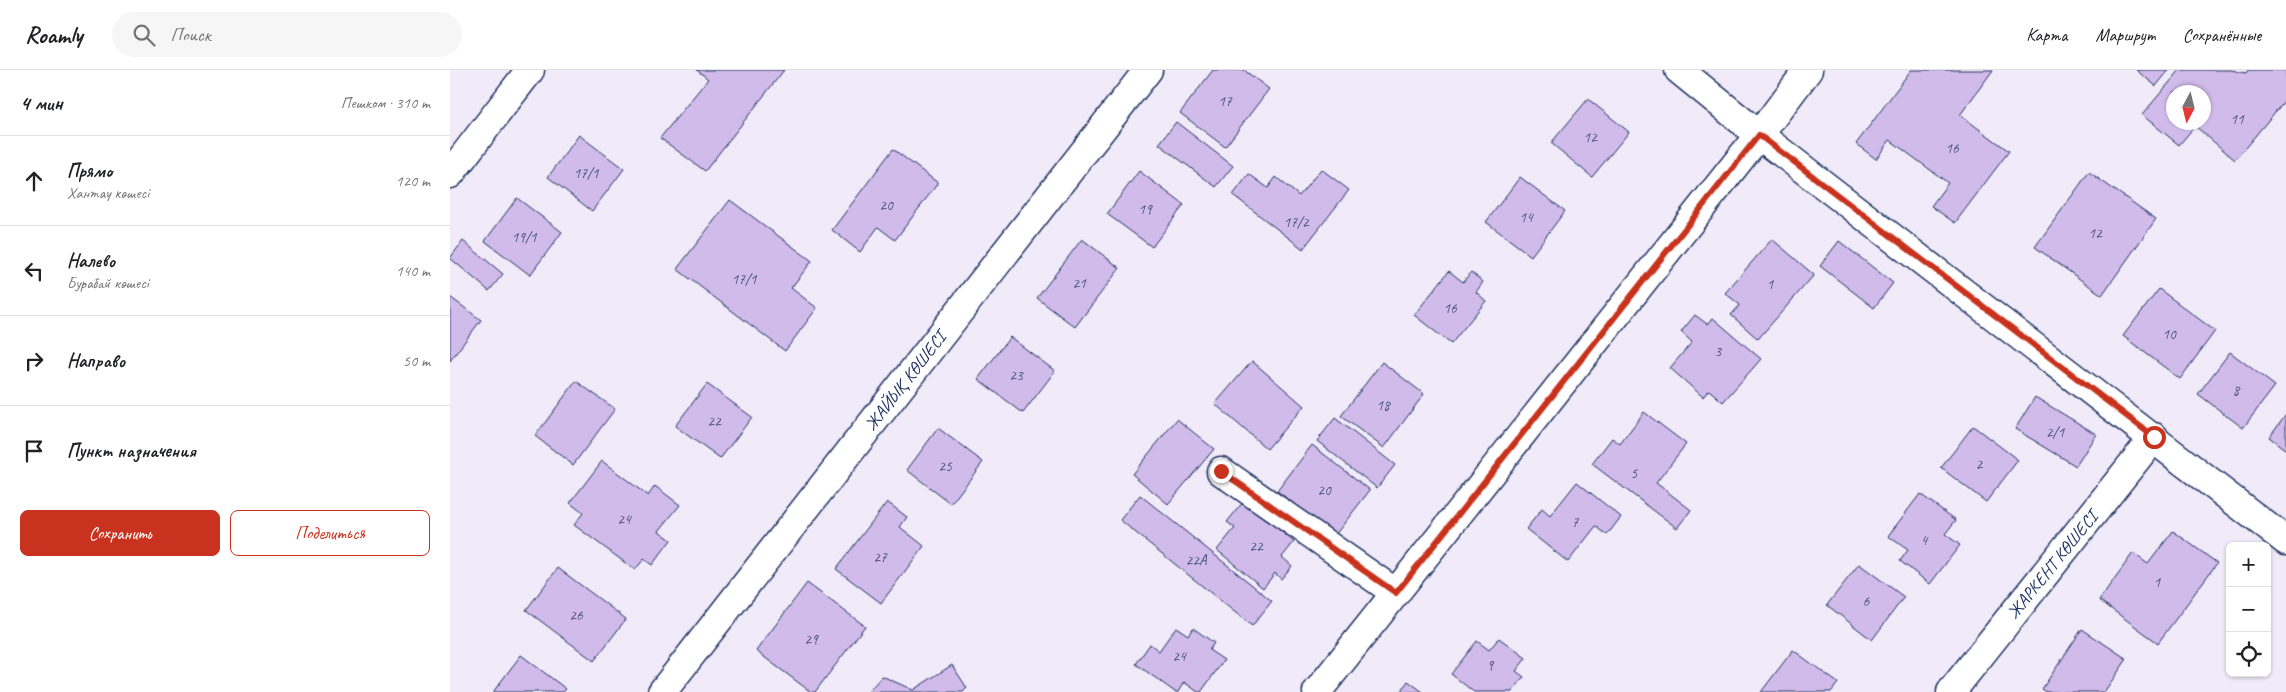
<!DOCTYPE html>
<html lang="ru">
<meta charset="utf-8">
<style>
body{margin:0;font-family:Caveat,sans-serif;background:#f6f6f6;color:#202124}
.controls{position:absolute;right:15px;bottom:15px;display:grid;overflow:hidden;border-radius:8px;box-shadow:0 1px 4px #0004}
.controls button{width:45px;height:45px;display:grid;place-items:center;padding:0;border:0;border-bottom:1px solid #e0e0e0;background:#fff;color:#202124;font:25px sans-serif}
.compass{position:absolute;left:1716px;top:15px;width:45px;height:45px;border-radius:50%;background:#fff;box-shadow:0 1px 4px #0004;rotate:187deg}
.stop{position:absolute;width:15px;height:15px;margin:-11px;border:4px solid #c8321e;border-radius:50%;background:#fff}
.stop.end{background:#c8321e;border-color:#fff;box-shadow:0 1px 5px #0008}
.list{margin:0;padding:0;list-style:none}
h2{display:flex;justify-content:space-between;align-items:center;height:65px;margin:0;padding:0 20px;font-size:21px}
h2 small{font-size:16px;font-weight:400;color:#757577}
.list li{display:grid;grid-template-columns:32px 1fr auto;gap:15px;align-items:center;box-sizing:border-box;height:90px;padding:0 20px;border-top:1px solid #e0e0e0}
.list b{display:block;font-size:19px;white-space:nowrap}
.list p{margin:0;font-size:16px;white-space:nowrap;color:#757577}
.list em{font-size:16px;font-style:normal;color:#757577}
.actions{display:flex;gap:10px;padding:15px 20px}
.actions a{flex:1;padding:11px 0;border:1px solid #c8321e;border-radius:8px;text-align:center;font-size:18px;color:#c8321e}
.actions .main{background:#c8321e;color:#fff}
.icon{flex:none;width:28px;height:28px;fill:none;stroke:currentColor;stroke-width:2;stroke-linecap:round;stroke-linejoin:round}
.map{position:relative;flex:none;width:1836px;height:622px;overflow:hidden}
header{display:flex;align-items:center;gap:30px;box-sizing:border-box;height:70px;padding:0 25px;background:#fff;border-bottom:1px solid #e0e0e0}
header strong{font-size:24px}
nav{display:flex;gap:28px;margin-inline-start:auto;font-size:18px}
.search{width:350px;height:45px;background:#f6f6f6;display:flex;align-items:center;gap:12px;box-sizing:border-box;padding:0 18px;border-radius:28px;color:#757577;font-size:19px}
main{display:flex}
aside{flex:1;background:#fff}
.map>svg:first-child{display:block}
.building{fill:#d1bbeb;stroke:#1b2f5e;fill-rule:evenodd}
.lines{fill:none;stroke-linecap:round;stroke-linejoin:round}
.minor-casing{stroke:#1b2f5e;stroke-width:31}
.minor{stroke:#fff;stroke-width:28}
.route{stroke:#c8321e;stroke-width:6}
.labels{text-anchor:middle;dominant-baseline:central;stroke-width:4;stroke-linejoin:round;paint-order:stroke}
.number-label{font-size:15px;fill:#485281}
.street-label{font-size:18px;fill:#1b2f5e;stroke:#fff}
</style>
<header>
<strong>Roamly</strong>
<div class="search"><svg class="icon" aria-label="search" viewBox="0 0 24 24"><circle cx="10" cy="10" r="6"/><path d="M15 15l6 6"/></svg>Поиск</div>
<nav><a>Карта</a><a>Маршрут</a><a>Сохранённые</a></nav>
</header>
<main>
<aside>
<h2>4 мин<small>Пешком · 310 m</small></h2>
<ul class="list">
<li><svg class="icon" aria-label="ahead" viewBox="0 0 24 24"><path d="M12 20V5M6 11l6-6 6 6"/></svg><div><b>Прямо</b><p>Хантау көшесі</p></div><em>120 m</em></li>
<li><svg class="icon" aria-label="left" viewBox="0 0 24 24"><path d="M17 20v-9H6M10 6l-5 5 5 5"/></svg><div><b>Налево</b><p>Бурабай көшесі</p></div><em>140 m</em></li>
<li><svg class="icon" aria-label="right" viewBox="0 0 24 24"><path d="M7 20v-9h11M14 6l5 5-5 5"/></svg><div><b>Направо</b></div><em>50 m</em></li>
<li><svg class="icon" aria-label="arrive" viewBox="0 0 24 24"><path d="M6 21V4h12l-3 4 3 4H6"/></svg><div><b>Пункт назначения</b></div></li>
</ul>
<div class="actions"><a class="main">Сохранить</a><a>Поделиться</a></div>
</aside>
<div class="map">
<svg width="1836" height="622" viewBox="0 0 1836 622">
<rect width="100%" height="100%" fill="#f1ebf9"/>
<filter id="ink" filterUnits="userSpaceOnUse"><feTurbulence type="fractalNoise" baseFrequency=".02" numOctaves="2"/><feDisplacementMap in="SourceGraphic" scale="10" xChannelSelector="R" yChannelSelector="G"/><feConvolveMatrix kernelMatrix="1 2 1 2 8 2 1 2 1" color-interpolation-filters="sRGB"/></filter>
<g filter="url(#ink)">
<!-- building -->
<path class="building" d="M247,0H334L255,101L210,68L258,9Z
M763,0H794L819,19L775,77L730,43Z
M1461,0H1543L1510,45L1559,81L1505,153L1481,136L1498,113L1440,70L1426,89L1406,74Z
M1686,0H1719L1706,16Z
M1730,0H1781L1796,3L1798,0H1836V29L1785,90L1745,56L1729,75L1692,45ZM1724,22H1754V52H1724Z
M1138,29L1179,62L1142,107L1101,73Z
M726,52L783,96L766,117L709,74Z
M129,65L174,99L142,141L98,107Z
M443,79L488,113L445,170L428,157L410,182L382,160Z
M871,99L899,120L853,179L783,125L799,104L818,118L826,107L849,126Z
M689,101L734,135L702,177L657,144Z
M1639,102L1706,149L1652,225L1585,177Z
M1070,107L1115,141L1081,186L1036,152Z
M67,128L112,162L80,205L35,171Z
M280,130L362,191L341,218L367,238L335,281L227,199Z
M632,169L670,198L625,257L587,228Z
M1322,169L1364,205L1308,269L1281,245L1290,235L1275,223Z
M13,171L53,204L39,221L0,188Z
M1389,171L1443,213L1424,238L1370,196Z
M999,201L1013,212L1021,202L1033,212L1026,222L1036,231L1001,274L964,245Z
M1709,219L1765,261L1730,309L1673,266Z
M0,227L31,250L0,291Z
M1245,245L1257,254L1263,248L1311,289L1273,332L1259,320L1253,327L1220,298L1242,272L1231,262Z
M560,267L605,301L573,343L528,309Z
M1780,282L1825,316L1793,358L1748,324Z
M802,291L854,336L817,379L765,334Z
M932,292L974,324L934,378L891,346Z
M126,311L165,339L123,395L85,366Z
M257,314L302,347L270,389L225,356Z
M1585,327L1646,364L1626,396L1565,359Z
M1194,342L1236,374L1206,413L1241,440L1227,458L1142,394L1162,368L1170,374Z
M1836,344V380L1819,367Z
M885,348L945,395L927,418L867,371Z
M727,349L764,379L718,434L682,404Z
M1523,356L1568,390L1536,432L1491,398Z
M488,358L533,392L501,434L457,400Z
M862,375L920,420L885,465L827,421Z
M152,391L198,426L205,416L230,435L209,461L221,470L202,495L194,489L185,500L124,455L133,443L120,433Z
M1127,412L1171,447L1157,465L1146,456L1118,492L1076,459L1092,439L1100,446Z
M1470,424L1506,450L1495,464L1510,475L1480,514L1450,491L1458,480L1438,466Z
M690,425L822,531L802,556L670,450Z
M794,431L844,472L832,487L842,496L831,509L825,503L813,518L767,480L785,458L777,452Z
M437,432L457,447L450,457L474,476L431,533L386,499Z
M1723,461L1767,493L1708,573L1649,530L1683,483L1698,494Z
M1409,494L1454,527L1422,570L1377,535Z
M108,498L176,549L144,591L76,540Z
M357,513L415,556L365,622H361L306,581Z
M726,557L738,565L743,558L764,573L759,580L774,590L751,622H748L734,612L728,622H725L686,594L700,574L709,581Z
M1632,559L1677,589L1654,622H1597L1592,619Z
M1049,568L1076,588L1066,601L1074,607L1062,622H1024L1001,604L1027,571L1039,580Z
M1343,580L1388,613L1381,622H1311Z
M71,585L116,619L113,622H43Z
M502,595L517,618L513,622H418L432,606L463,620Z
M958,611L973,622H950Z"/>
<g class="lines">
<defs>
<path id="minor" d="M1229,0L1309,65L1836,471
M0,104L80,0
M771,401L946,523
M212,622L698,0
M867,622L1309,65L1358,0
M1501,622L1704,367"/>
</defs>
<!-- minor casing -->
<use href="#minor" class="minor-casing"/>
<!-- minor -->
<use href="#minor" class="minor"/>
</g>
</g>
<g class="lines" filter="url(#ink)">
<!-- route -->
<path class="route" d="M771,401L946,523L1309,65L1704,367"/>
</g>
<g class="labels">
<!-- number labels -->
<g class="number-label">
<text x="775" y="31">17</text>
<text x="1787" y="49">11</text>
<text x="1140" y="67">12</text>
<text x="1502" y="78">16</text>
<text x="136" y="103">17/1</text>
<text x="436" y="135">20</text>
<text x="695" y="139">19</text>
<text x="1076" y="147">14</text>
<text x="846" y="152">17/2</text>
<text x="1645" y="163">12</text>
<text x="74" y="167">19/1</text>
<text x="294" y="209">17/1</text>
<text x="629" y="213">21</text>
<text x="1320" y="214">1</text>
<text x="1000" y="238">16</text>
<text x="1719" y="264">10</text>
<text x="1268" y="281">3</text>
<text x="566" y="305">23</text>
<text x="1786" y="320">8</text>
<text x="933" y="335">18</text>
<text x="264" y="351">22</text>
<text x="1605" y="362">2/1</text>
<text x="1529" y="394">2</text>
<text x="495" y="396">25</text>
<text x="1184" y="403">5</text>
<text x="874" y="420">20</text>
<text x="174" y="449">24</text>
<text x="1125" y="452">7</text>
<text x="1474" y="470">4</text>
<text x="806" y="476">22</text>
<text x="430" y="487">27</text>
<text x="746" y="490">22А</text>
<text x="1707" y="512">1</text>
<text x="1416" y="531">6</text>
<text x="126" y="545">26</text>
<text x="361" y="569">29</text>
<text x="729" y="586">24</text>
<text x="1040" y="595">9</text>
</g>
<!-- street labels -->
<g class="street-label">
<text transform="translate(455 311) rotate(-52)">ЖАЙЫҚ КӨШЕСІ</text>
<text transform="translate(1602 495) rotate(-51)">ЖАРКЕНТ КӨШЕСІ</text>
</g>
</g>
</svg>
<div class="controls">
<button>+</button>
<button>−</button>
<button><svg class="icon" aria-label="locate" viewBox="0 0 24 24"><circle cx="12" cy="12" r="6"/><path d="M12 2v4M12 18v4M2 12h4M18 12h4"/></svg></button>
</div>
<svg class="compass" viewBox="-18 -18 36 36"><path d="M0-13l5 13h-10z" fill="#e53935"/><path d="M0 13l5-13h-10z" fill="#757577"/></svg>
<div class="stop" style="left:1704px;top:367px"></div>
<div class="stop end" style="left:771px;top:401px"></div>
</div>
</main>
